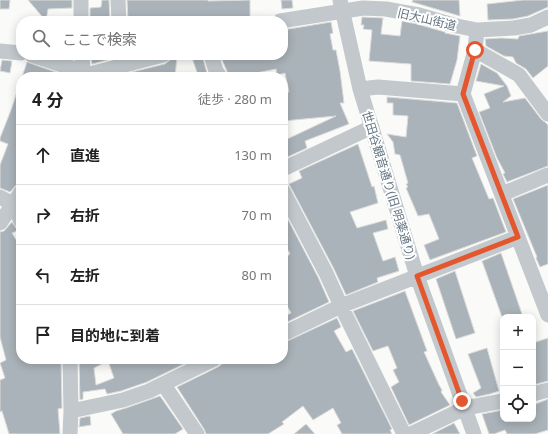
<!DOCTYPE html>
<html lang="ja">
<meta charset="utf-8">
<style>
body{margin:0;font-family:"Noto Sans","Noto Sans JP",sans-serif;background:#f2f2f2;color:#222}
.controls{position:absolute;right:12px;bottom:12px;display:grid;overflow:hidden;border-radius:8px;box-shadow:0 2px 10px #0003}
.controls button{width:36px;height:36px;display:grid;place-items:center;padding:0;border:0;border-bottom:1px solid #e0e0e0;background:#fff;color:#222;font:20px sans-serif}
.stop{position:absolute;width:12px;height:12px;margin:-9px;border:3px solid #e4572e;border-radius:50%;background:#fff}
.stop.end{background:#e4572e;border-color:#fff;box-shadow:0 1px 4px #0008}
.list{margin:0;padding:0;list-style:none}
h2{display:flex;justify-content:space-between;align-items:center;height:52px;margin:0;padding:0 16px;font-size:17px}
h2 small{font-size:13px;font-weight:400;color:#767676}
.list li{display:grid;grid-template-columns:26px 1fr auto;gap:12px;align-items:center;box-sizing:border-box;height:60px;padding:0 16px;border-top:1px solid #e0e0e0}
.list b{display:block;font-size:15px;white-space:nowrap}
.list em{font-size:13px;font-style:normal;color:#767676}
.icon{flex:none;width:22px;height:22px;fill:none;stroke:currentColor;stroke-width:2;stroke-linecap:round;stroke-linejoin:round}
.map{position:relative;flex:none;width:548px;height:434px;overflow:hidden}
.search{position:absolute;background:#fff;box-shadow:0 2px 10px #0003;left:16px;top:16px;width:272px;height:44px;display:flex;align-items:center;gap:10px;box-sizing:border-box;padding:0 14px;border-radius:16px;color:#767676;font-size:15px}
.panel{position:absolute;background:#fff;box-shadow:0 2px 10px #0003;left:16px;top:72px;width:272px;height:292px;border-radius:16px}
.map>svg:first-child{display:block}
.building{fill:#aab3b9;stroke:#dcdcda;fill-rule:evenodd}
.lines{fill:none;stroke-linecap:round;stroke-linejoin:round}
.minor{stroke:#c3c8cc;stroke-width:15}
.route{stroke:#e4572e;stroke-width:5}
.labels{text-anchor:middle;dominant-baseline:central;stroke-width:4;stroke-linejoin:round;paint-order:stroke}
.street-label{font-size:12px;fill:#657683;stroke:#fff}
</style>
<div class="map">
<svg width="548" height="434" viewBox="0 0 548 434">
<rect width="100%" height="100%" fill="#fafaf8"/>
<!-- building -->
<path class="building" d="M0,0H10L9,9H0Z
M28,0H72V8L48,9L46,21Z
M102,0H109L110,21H90V8L101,7Z
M127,0H208V1L250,0V17L238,18V21H181L180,19L154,21H128Z
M281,0H292L293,8L282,9Z
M413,0H459L460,16L412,2Z
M523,0H548V7L528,16L513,19L488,20L487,4Z
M362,17L383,18L381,34L400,36L402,21L417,24L445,32V33L460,36L457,60L450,84L411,81V64L369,61L372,30L363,29L364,25H361Z
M331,22L333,33L330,34L333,50H336L340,71L344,103H340L349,124L305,141L307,148L283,159V141L336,116L283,121V92H289L285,73L277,75L276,69L256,73L257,77L229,76L220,55H283V30Z
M548,31V66L533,78L526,69L516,63L513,57L504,56L486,46L485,39L501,38L518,39L519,36Z
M91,55H122V56L92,64Z
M191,55H202L207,73L198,75Z
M177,57L175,77H124L132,72L165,64L171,59Z
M2,60L12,61L10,73L0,71Z
M27,62L67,76V77H22Z
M481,64L497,73L507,86L511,96L503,102L525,98L541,119L546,123L548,125V166L507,182L503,174L505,173L497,158L479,112L490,108L484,94L504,86L476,81Z
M19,86H21V183L17,184L10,192L0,188V165L8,144L0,141V138L11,110Z
M387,97L457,103L477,156L472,158L489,199L493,198L506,232L430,260L424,245L439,239L429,214L418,216L406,188L408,187L406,184L408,183L400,155L395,154L393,142L387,134L406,137L408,116L393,115V103H387Z
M358,144L372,187L374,186L378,203L350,212L357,228L386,220L388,229L373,233L383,261L395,257L399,271L377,278L378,282L346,295L334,269L289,184L302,178L299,171Z
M548,185V264L540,267L536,258L537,257L513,199Z
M283,210L318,277L329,302L283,324V317L291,313L283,298V259L290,254L283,241Z
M12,222L16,228L19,230L12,233L21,248V359H61L62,408L58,409L60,434H9L2,411L0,412V380L5,378L0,363L6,360L0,337V232L4,231Z
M501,253L523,317H502L482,261Z
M455,271L475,333L456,339L436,279Z
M405,291L427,351L424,352L439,385L442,390L441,392L450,405L409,425L391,387L399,382L393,370L397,368L388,346L373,351L353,311Z
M337,318L341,327L334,331L346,352L352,349L392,429L390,430L392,434H342L337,425L341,423L333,408L313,420L303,406L282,422L284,424L268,434H206L204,429L177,387L218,367L222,364L223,359H283V343Z
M548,338V381L533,385V343Z
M487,348L499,391L490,394L476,397L473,393L481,388L468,354Z
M79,359H194L147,382L121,391L107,394L105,389L83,392V399L80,400ZM108,361L114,378L96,385L94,368Z
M160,396L183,429L175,434H123L111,414L116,411L126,408Z
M548,399V430L535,434H507L505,430L494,434H489L482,414L503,410V419H533V405Z
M90,416L91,425L79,427L80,418Z
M454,423L460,434H432Z
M306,424L315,434H294Z"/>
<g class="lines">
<!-- minor -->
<path class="minor" d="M81,0V21
M118,0L119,21
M340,0L360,89L417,276L474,434
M280,21L363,8L386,9L419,15L457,26L477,30L514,28L531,25L548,17
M477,30L475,50L463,94L548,315
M475,50L519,75L548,114
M0,51L21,53
M32,55L90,74L163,55
M82,55L83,72
M211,55L216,71L220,77
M360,89L378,87L463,94
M283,169L372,127
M283,191L326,273L341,306L404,434
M502,194L548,175
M0,197L13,204L21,221
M0,223L21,192
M283,334L341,306L518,237
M164,385L197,434
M533,394L548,390
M71,411L123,400L149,391L214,359
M70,434L71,411L70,359
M411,434L465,408L503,401"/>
</g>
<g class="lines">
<!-- route -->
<path class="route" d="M462,401L417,276L518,237L463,94L475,50"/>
</g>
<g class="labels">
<!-- street labels -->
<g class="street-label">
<text transform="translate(427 19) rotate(13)">旧大山街道</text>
<text transform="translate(389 185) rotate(73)">世田谷観音通り(旧 明薬通り)</text>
</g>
</g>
</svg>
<div class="controls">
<button>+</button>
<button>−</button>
<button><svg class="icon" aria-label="locate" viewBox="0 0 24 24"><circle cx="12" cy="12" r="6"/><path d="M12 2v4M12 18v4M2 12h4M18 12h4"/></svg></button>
</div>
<div class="stop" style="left:475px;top:50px"></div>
<div class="stop end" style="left:462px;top:401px"></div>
<div class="search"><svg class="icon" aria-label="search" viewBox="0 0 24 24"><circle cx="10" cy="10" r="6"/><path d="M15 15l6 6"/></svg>ここで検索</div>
<section class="panel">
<h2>4 分<small>徒歩 · 280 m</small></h2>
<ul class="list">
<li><svg class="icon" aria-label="ahead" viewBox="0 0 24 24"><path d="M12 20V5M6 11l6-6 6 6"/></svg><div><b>直進</b></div><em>130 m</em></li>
<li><svg class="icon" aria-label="right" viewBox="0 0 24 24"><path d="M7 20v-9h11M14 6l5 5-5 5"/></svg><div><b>右折</b></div><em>70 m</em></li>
<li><svg class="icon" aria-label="left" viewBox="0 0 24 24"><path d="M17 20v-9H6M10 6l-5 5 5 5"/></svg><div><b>左折</b></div><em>80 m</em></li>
<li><svg class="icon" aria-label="arrive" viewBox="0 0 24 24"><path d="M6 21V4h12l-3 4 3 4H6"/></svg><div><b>目的地に到着</b></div></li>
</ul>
</section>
</div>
